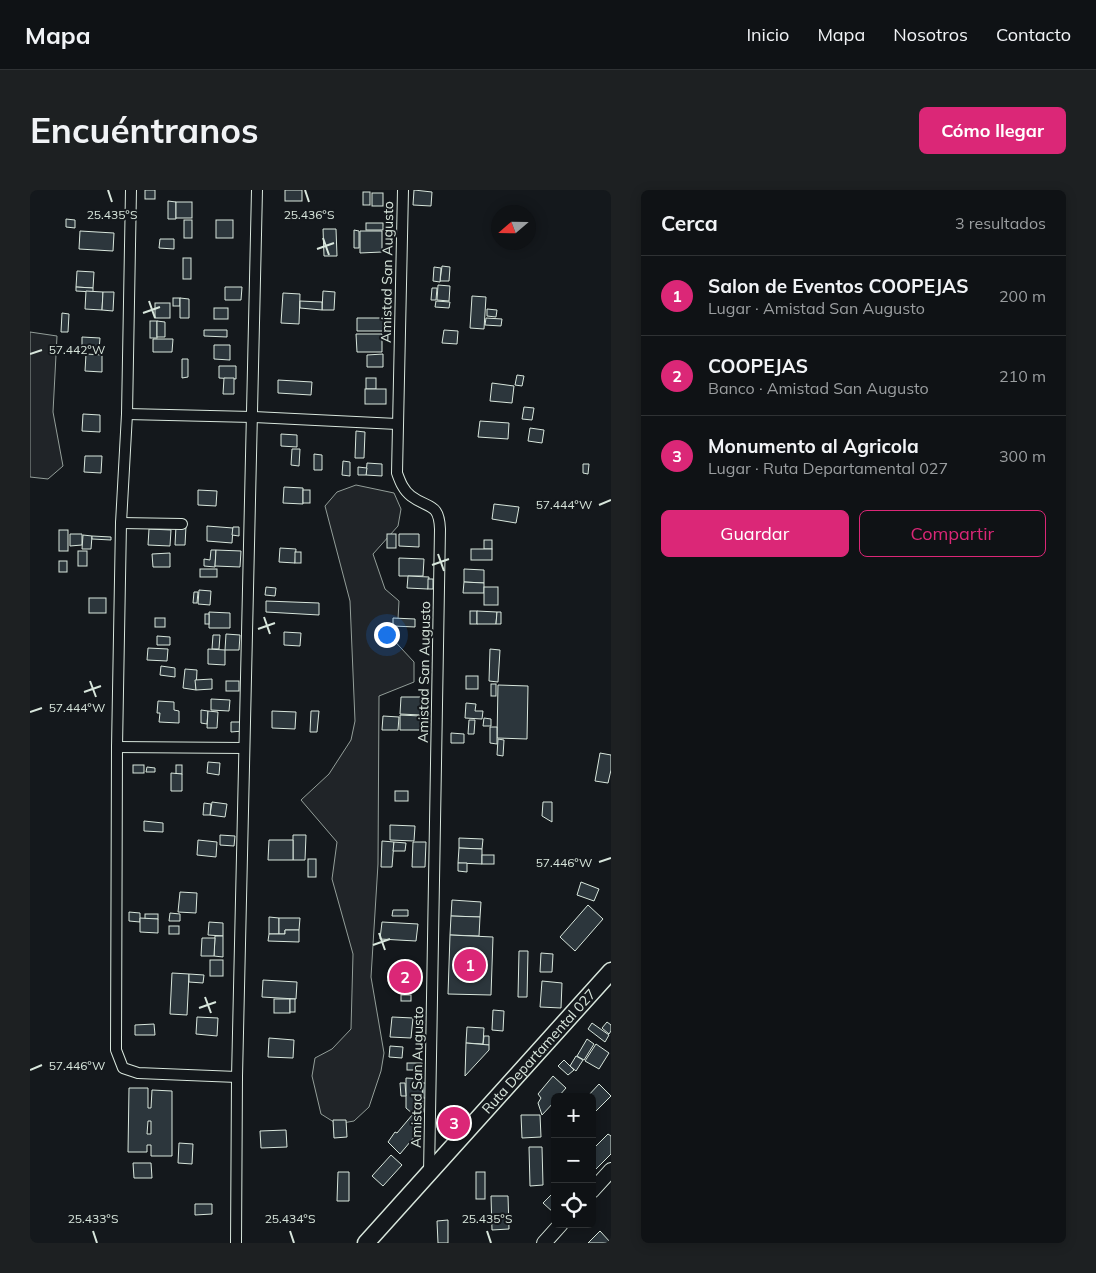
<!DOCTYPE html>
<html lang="es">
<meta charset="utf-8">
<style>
body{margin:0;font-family:Mulish,sans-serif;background:#1d2022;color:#f1f3f6}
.controls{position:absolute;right:15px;bottom:15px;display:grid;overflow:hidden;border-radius:8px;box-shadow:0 2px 12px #0003}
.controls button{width:45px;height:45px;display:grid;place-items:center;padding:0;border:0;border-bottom:1px solid #2f3234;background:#0f1215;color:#f1f3f6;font:25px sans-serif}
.compass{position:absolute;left:461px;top:15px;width:45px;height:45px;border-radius:50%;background:#0f1215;box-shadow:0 2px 12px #0003;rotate:250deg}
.you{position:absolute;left:356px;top:444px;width:18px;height:18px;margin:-12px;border:4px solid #fff;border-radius:50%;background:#1a73e8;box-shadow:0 0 0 8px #1a73e833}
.badge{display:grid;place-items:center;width:32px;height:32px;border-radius:50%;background:#db2777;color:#fff;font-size:16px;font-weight:700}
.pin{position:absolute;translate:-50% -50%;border:2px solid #fff;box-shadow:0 1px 5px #0006}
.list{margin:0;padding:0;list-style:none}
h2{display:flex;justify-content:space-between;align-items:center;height:65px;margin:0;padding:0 20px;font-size:21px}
h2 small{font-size:16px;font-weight:400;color:#9b9ea0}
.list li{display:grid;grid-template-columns:32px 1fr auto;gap:15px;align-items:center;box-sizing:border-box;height:80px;padding:0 20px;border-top:1px solid #2f3234}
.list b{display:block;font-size:19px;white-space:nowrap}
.list p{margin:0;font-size:16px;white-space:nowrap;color:#9b9ea0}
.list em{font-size:16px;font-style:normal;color:#9b9ea0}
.actions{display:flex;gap:10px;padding:15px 20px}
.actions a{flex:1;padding:11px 0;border:1px solid #db2777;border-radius:8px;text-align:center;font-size:18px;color:#db2777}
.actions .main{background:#db2777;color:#fff}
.icon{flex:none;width:28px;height:28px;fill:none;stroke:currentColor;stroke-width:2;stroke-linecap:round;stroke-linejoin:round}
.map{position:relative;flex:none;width:581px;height:1053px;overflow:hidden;border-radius:8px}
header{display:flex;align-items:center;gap:30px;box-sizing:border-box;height:70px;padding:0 25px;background:#0f1215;border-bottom:1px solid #2f3234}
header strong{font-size:24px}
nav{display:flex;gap:28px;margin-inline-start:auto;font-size:18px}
.intro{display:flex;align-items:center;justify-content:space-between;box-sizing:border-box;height:120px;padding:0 30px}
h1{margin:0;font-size:35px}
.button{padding:12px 22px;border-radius:8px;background:#db2777;color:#fff;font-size:18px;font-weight:700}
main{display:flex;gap:30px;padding:0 30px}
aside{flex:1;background:#0f1215;border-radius:8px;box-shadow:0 2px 12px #0003}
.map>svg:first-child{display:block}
.green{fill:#202428;stroke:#939e99}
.building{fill:#2c363c;stroke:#d8e6dc;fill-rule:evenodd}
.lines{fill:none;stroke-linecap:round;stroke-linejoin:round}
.street-casing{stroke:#d8e6dc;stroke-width:12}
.secondary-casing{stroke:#d8e6dc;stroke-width:16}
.primary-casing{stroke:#d8e6dc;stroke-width:19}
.street{stroke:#14181c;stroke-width:10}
.secondary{stroke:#14181c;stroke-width:14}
.primary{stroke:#14181c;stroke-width:16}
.ticks{fill:none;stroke:#d8e6dc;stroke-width:2}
.labels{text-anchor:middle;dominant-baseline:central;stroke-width:4;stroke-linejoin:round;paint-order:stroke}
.street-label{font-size:14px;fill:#d8e6dc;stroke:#14181c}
.ticks-label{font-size:12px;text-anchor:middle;fill:#d8e6dc;stroke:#14181c;stroke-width:4;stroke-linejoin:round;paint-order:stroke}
</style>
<header>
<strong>Mapa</strong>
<nav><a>Inicio</a><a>Mapa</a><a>Nosotros</a><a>Contacto</a></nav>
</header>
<div class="intro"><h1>Encuéntranos</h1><a class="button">Cómo llegar</a></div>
<main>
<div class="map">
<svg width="581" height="1053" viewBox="0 0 581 1053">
<rect width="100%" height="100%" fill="#14181c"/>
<g class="green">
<path d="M0,142L27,146L23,222L33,276L18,289L0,287Z"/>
<path d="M326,295L364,303L371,319L368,336L343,364L355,399L369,411L368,429L358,444L384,472V492L349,506L348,674L341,787L354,863L351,881L339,917L324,931L307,934L291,924L282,886L285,868L302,859L321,839L323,764L302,689L307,652L271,610L299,584L321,550L325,531L320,411L295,316L307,302Z"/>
</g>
<g class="building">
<rect x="115" y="0" width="10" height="9"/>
<rect x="255" y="0" width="17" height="11"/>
<path d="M384,0L402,2L401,16L383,15Z"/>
<rect x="333" y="2" width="7" height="13"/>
<rect x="342" y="3" width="11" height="13"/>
<path d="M138,11L146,12V29H138Z"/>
<rect x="146" y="12" width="16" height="16"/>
<path d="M36,29L45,30V38L36,37Z"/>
<rect x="154" y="30" width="8" height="18"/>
<rect x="186" y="30" width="17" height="18"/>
<rect x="336" y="33" width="17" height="7"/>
<path d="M293,39H306L307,66H294Z"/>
<path d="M324,40L329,41V58H324Z"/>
<path d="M50,41L84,43L83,61L49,59Z"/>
<path d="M330,41H352V62L330,63Z"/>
<path d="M130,49H144V59L129,58Z"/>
<rect x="153" y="68" width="8" height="21"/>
<path d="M412,76L420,77L419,91H410Z"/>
<path d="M404,77L411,78L410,92L403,91Z"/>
<path d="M47,81L64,82L63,98L46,97Z"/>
<path d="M408,95L420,96L419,111L407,110Z"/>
<path d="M46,97L63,98V102L46,101Z"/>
<path d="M195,97H212L211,110H195Z"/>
<path d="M402,98H407L406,110H401Z"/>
<path d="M56,101L73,102L72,120L55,119Z"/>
<path d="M293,101L305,102L304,120H292Z"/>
<path d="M73,102H84L83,121L72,120Z"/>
<path d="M253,103L270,104L269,134L251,133Z"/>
<path d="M442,106L456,107L454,139L440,138Z"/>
<rect x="143" y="108" width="7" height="8"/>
<path d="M150,108L159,109V128H150Z"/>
<path d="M270,111L292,112V120L270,118Z"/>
<path d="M406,111L420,112L419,118L405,117Z"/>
<rect x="125" y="113" width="15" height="15"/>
<rect x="184" y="118" width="14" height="11"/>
<path d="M457,119L467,120L466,127L457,126Z"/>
<path d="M32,123L39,124L38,142H31Z"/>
<path d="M327,128H357L358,141H327Z"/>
<path d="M456,128L472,129L471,136L455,135Z"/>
<rect x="120" y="131" width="7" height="17"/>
<path d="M127,131L135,132V147H127Z"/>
<path d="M174,140H197V147L174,146Z"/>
<path d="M414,140L428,141L427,154L412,153Z"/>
<path d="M326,144H352V162H327Z"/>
<path d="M52,147L70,148L69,160L52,159Z"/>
<path d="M123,149H143L142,162H123Z"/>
<path d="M184,155H200V170L184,169Z"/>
<path d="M56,164L72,165V182L55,181Z"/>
<path d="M353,164V177H337V165Z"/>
<path d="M152,169H158V187L152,188Z"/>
<path d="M189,176H206V189L189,188Z"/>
<path d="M487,185L494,186L492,196L485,195Z"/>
<path d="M194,188H204V204H193Z"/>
<rect x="336" y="188" width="10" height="11"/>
<path d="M248,190L282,192L281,205L248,203Z"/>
<path d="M462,193L484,196L482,213L460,211Z"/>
<rect x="335" y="199" width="21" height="15"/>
<path d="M494,217L504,218L502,230L492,229Z"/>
<path d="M53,224L70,225V242L52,241Z"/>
<path d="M450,231L479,233L478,249L448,247Z"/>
<path d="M500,238L514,240L512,253L498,251Z"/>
<path d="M326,241L335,242L334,268H325Z"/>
<path d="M251,244L267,245V257L251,256Z"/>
<path d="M262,259H270L269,276L261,275Z"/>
<path d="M284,264L292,265V280H284Z"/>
<path d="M55,266H72L71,283L54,282Z"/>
<path d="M313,271L320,272V286L312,285Z"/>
<path d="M337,273L352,274V286L336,285Z"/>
<path d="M553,274H559L558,284L553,283Z"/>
<path d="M328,277L337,278L336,285H328Z"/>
<path d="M254,297L273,298V314L253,313Z"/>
<path d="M168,300L187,301L186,316L168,315Z"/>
<rect x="273" y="300" width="7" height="13"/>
<path d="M464,314L489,317L486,333L462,329Z"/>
<path d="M146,336H156L155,355H145Z"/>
<path d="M177,336L203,338L202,353L177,351Z"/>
<path d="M203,337H209V346L202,345Z"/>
<path d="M119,339L141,340L140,356L118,355Z"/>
<rect x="29" y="340" width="9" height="21"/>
<path d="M40,344H52V355L40,356Z"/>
<rect x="357" y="344" width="9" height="14"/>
<path d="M369,344H389V357L369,356Z"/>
<path d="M53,345L62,346L61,359H52Z"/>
<path d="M62,346L81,347V350L62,349Z"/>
<rect x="454" y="350" width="8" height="9"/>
<path d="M250,358L266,359L265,373L249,372Z"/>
<rect x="441" y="359" width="21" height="11"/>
<path d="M181,360H186L185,377L174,376V369L180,370Z"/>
<path d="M186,360L211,361L210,377L185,376Z"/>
<rect x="48" y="361" width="9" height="15"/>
<rect x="265" y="362" width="6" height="11"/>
<path d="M140,363V377H123L122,364Z"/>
<path d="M369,368L394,369L393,386H369Z"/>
<rect x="29" y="371" width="8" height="11"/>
<rect x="170" y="379" width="17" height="8"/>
<path d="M434,379L454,380V393L434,392Z"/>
<path d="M378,386L399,387L398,399L377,398Z"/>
<rect x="398" y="389" width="5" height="10"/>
<path d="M434,392L454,393V403H433Z"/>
<path d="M236,397L246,398L245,406L235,405Z"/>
<rect x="454" y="397" width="14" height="18"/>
<path d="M169,400L181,401L180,415L168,414Z"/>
<path d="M164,402H168L167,413H163Z"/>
<rect x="59" y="408" width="17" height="15"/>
<path d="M236,411L289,413V425L236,422Z"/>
<rect x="440" y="421" width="7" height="13"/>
<path d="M447,421L467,422L466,434H447Z"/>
<path d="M179,422L200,423V438H179Z"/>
<path d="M467,422H471V434H466Z"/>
<rect x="175" y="424" width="4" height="10"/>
<rect x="125" y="428" width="10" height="9"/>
<path d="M363,428L385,429V437L363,436Z"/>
<path d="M254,442L271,443L270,456L254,455Z"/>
<path d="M196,444L210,445L209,460H195Z"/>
<path d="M183,445H190L189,459H182Z"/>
<path d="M127,446L140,447V455H127Z"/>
<path d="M118,458L138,459L137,471L117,470Z"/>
<path d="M178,459L195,460V475L178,474Z"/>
<path d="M460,459L470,460L468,492L459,491Z"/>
<path d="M131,476L145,478V487L130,485Z"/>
<path d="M155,479L167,480L166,500L153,498Z"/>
<rect x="436" y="486" width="12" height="13"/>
<path d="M182,489V499L166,500L165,490Z"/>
<rect x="196" y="491" width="13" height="10"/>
<rect x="461" y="494" width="5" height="12"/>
<path d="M468,495L498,496L497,549L467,548Z"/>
<path d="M371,507H392L391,525L370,524Z"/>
<path d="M181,509L200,510L199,521L181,520Z"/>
<path d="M128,511L144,512V520L149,521V533L129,532L130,523H127Z"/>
<path d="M436,513L446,514L445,521H453L452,529L435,528Z"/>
<path d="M171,520L178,521L177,534L171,533Z"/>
<path d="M178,521L188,522L187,538H177Z"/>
<path d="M242,521L266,522L265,539L242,538Z"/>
<path d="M281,521H289L287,542H280Z"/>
<path d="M370,525L391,526V540H370Z"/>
<path d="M353,526L369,527L368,540H352Z"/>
<path d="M454,528L461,529V536H453Z"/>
<path d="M439,530H445L444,544H438Z"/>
<path d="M201,532H212L213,541L201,542Z"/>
<path d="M460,537H467V554L460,553Z"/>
<path d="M421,543L434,544V553H421Z"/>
<path d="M468,549L474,550L473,566L467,565Z"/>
<path d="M570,563L581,565V580L578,593L565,591Z"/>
<path d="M178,572L190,573L189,585L177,583Z"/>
<rect x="103" y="575" width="11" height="8"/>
<rect x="146" y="575" width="6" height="9"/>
<path d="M117,577L125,578V582H116Z"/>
<path d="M141,583L152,584V601H141Z"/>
<rect x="365" y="601" width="13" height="10"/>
<path d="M182,612L197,614L195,627L180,625Z"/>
<path d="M513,612H522V632L512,626Z"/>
<path d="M174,613L181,614L180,625H173Z"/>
<path d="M114,631L133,633V642L114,641Z"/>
<path d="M360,635L385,636L384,651L360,650Z"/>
<path d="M190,645L205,646L204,656L190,655Z"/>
<path d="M263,645H276L275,670H263Z"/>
<path d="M429,648L453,649L452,659L429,658Z"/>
<path d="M168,650L187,652L186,667L167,665Z"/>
<path d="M239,650H263V670H238Z"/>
<path d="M352,651L364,652L362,677H351Z"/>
<path d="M364,652L376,653L375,661H363Z"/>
<path d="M383,652H396L395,677H382Z"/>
<path d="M429,658L452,659V674L428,673Z"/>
<rect x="452" y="665" width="12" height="9"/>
<rect x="278" y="669" width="8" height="18"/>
<path d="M428,673H437V682L428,681Z"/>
<path d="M551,692L569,699L564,711L547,705Z"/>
<path d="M150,702L167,703L166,723L148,722Z"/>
<path d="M422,710L451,712L450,727L421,726Z"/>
<path d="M558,715L573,729L545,761L530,747Z"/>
<path d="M363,720H378V726H362Z"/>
<path d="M99,722L110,723V732L99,731Z"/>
<path d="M140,723L150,724V731H139Z"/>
<rect x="115" y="724" width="13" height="5"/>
<path d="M421,726L450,727L449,746L420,745Z"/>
<path d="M239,727L249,728V744H239Z"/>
<path d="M110,728L128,729V743L110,742Z"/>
<path d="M249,728H270L269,740H255V744H249Z"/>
<path d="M179,732L193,733V746L178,745Z"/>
<path d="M352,732L388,734L386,751L350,749Z"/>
<rect x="139" y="736" width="10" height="8"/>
<path d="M255,740H269V752L238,751L239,744H255Z"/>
<path d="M420,745L463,747L461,805L418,804Z"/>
<path d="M185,746H193V767L184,766Z"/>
<path d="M172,748H185L184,766H171Z"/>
<path d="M489,761H498L497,807H488Z"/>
<path d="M511,763L523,764L522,782H510Z"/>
<rect x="180" y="770" width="13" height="16"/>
<path d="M386,774L387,799H364L363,775Z"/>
<path d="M142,783L159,784L157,825L140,824Z"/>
<path d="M159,784L174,785L173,793L159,792Z"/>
<path d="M233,790L267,792L266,809L232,807Z"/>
<path d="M512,791L532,793L531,818L510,817Z"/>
<rect x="371" y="805" width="10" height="6"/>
<rect x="244" y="809" width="16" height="14"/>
<rect x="260" y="809" width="5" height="13"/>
<path d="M463,820L474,821L473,841L462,840Z"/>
<path d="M167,827L188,828L187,846L166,844Z"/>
<path d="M362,827L383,828L381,848L360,847Z"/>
<path d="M577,832L581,835V841L579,844L572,838Z"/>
<path d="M562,833L579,845L575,852L558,839Z"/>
<path d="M124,834L125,845H105V835Z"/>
<path d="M437,837L454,838L453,854L436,853Z"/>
<path d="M454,846H459V855H453Z"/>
<path d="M239,848L264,850L263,868L238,867Z"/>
<path d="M557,849L564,854L554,870L547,866Z"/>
<path d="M436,853L459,855V860L435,886Z"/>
<path d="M566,854L579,863L569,879L555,871Z"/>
<path d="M360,856L373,857L372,868L359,867Z"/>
<path d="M546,866L553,870L546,881L540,876Z"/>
<path d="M534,870L544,880L538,885L528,876Z"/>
<rect x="377" y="873" width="15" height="7"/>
<path d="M523,886L536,898L528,907H525V911L512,925L508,913L511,908L508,904Z"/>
<path d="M376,888L392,889L393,922L388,929L391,932V939L370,964L358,952L365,942L367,943L383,924L376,918Z"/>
<path d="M370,893H375L376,906H371Z"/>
<rect x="393" y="893" width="3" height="15"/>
<path d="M569,894L581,906L562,925V907H557Z"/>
<path d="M99,898H118V918H121L122,900L142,901V966H121V955H117V962H98ZM118,931H121V944H117Z"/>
<path d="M491,925H510L511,947L492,948Z"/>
<path d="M303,930H316L317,947L304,948Z"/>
<path d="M256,940L257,957L231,958L230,941Z"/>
<path d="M578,944L581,946V964L562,983V960Z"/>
<path d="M149,953L163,954L162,974L148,973Z"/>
<path d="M499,957H512L513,995L500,996Z"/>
<path d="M361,965L372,975L353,996L342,986Z"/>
<path d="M103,973H121L122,988H104Z"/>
<path d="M308,982H319V1011H307Z"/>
<rect x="446" y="982" width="9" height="27"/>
<path d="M525,1001V1022L524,1023L513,1013Z"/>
<path d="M461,1006H478L479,1039L462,1040Z"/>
<path d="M165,1014H182V1024L165,1025Z"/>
<path d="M418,1030V1053H408L407,1031Z"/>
<path d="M570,1041L581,1053H558Z"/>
</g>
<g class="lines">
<defs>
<g id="street">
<path d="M101,0L97,224L91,333L87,557L86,860L93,878L108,883L207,887"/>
<path d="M373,0L367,283C370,291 373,300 381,306C398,319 409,312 410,339L399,984"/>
<path d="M97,224L222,227L367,234"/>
<path d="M91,333L152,334"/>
<path d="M87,557L214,558"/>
<path d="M206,1053L207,887L227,0"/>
</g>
<g id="secondary">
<path d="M562,1001L581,980"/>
<path d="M514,1053L531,1034"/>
</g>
<g id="primary">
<path id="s1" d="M336,1053L581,781"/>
</g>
</defs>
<use href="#street" class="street-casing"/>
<use href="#secondary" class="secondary-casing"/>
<use href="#primary" class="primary-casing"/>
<use href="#street" class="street"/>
<use href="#secondary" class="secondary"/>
<use href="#primary" class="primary"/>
</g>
<path class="ticks" d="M78,0L82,12M275,0L279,12M293,48L299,65M287,59L304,53M119,111L125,128M113,123L130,117M0,164L12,160M569,315L581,310M408,364L414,381M402,375L419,369M234,427L240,444M228,439L245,433M60,491L66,507M54,502L71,496M0,522L12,518M569,672L581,668M349,743L355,760M343,755L360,749M175,807L181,823M169,818L186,812M0,880L12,875M63,1041L67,1053M260,1041L264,1053M457,1041L461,1053"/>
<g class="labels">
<g class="street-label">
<text transform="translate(357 82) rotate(-89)">Amistad San Augusto</text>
<text transform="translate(394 482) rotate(-89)">Amistad San Augusto</text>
<text stroke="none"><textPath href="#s1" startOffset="258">Ruta Departamental 027</textPath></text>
<text transform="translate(387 887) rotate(-89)">Amistad San Augusto</text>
</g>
</g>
<g class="ticks-label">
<text x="82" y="29">25.435°S</text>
<text x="279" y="29">25.436°S</text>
<text x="47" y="164">57.442°W</text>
<text x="534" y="319">57.444°W</text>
<text x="47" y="522">57.444°W</text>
<text x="534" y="677">57.446°W</text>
<text x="47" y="880">57.446°W</text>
<text x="63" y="1033">25.433°S</text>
<text x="260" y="1033">25.434°S</text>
<text x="457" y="1033">25.435°S</text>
</g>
</svg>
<div class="controls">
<button>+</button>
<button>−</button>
<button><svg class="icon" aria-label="locate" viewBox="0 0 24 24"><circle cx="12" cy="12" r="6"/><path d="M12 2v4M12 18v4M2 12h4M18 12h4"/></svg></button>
</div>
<svg class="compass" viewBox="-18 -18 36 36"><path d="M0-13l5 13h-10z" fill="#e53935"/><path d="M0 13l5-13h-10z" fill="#9b9ea0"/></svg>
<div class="you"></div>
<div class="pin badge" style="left:440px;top:775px">1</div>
<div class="pin badge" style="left:375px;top:787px">2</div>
<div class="pin badge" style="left:424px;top:933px">3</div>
</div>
<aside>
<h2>Cerca<small>3 resultados</small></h2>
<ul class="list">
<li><span class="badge">1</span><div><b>Salon de Eventos COOPEJAS</b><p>Lugar · Amistad San Augusto</p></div><em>200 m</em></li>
<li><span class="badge">2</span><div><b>COOPEJAS</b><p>Banco · Amistad San Augusto</p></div><em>210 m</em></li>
<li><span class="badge">3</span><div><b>Monumento al Agricola</b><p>Lugar · Ruta Departamental 027</p></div><em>300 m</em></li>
</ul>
<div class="actions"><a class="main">Guardar</a><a>Compartir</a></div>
</aside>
</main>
